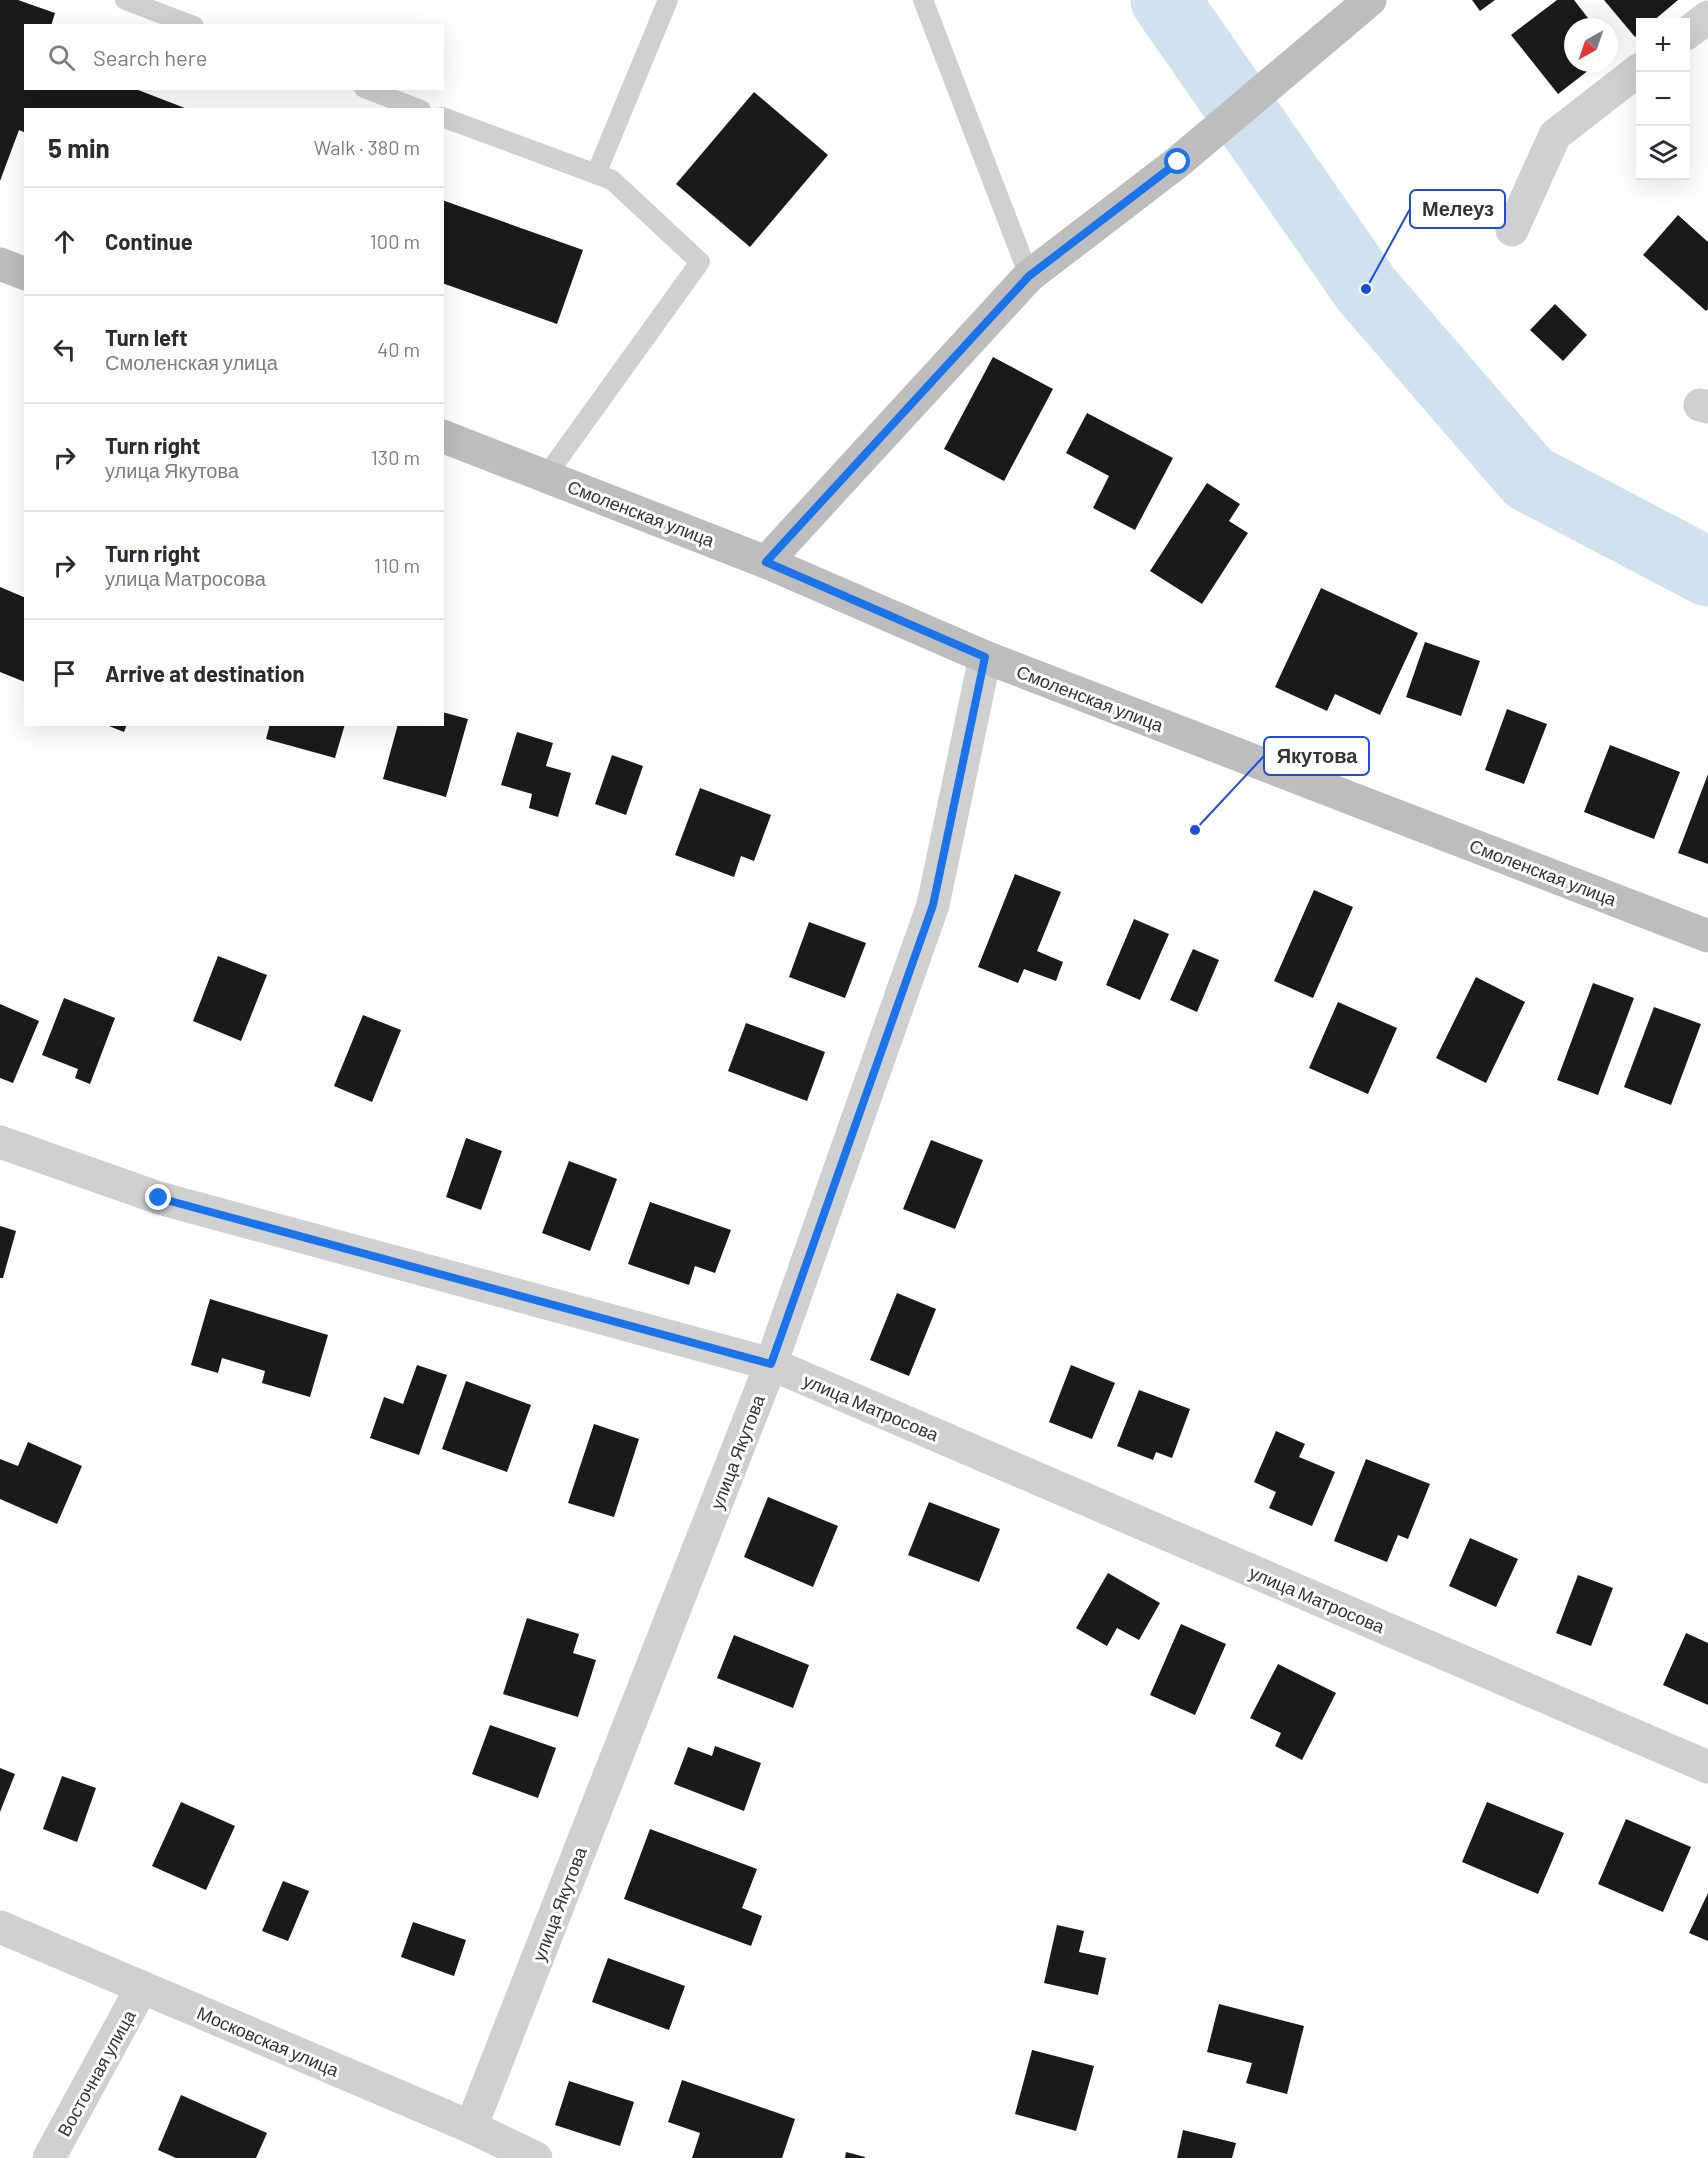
<!DOCTYPE html>
<meta charset="utf-8">
<style>
body{margin:0;font-family:Barlow,sans-serif;background:#f2f2f3;color:#2b2b33}
.controls{position:absolute;right:18px;top:18px;display:grid;overflow:hidden;border-radius:0px;box-shadow:0 6px 24px #0002}
.controls button{width:54px;height:54px;display:grid;place-items:center;padding:0;border:0;border-bottom:2px solid #e1e1e2;background:#fff;color:#2b2b33;font:30px sans-serif}
.compass{position:absolute;left:1564px;top:18px;width:54px;height:54px;border-radius:50%;background:#fff;box-shadow:0 6px 24px #0002;rotate:220deg}
.stop{position:absolute;width:18px;height:18px;margin:-14px;border:4px solid #1a73e8;border-radius:50%;background:#fff}
.stop.end{background:#1a73e8;border-color:#fff;box-shadow:0 2px 6px #0008}
.list{margin:0;padding:0;list-style:none}
h2{display:flex;justify-content:space-between;align-items:center;height:78px;margin:0;padding:0 24px;font-size:26px}
h2 small{font-size:20px;font-weight:400;color:#7c7c81}
.list li{display:grid;grid-template-columns:39px 1fr auto;gap:18px;align-items:center;box-sizing:border-box;height:108px;padding:0 24px;border-top:2px solid #e1e1e2}
.list b{display:block;font-size:22px;white-space:nowrap}
.list p{margin:0;font-size:20px;white-space:nowrap;color:#7c7c81}
.list em{font-size:20px;font-style:normal;color:#7c7c81}
.icon{flex:none;width:33px;height:33px;fill:none;stroke:currentColor;stroke-width:2;stroke-linecap:round;stroke-linejoin:round}
.map{position:relative;flex:none;width:1708px;height:2158px;overflow:hidden}
.search{position:absolute;background:#fff;box-shadow:0 6px 24px #0002;left:24px;top:24px;width:420px;height:66px;display:flex;align-items:center;gap:15px;box-sizing:border-box;padding:0 21px;border-radius:0px;color:#7c7c81;font-size:22px}
.panel{position:absolute;background:#fff;box-shadow:0 6px 24px #0002;left:24px;top:108px;width:420px;height:618px;border-radius:0px}
.map>svg:first-child{display:block}
.lines{fill:none;stroke-linecap:round;stroke-linejoin:round}
.river{stroke:#cfe2ee;stroke-width:69}
.building{fill:#1a1a1a}
.lane{stroke:#d0d0d0;stroke-width:20}
.street{stroke:#d0d0d0;stroke-width:33}
.secondary{stroke:#bdbdbd;stroke-width:33}
.route{stroke:#1a73e8;stroke-width:8}
.labels{text-anchor:middle;dominant-baseline:central;stroke-width:6;stroke-linejoin:round;paint-order:stroke}
.street-label{font-size:18px;fill:#333;stroke:#fff}
.leader{fill:none;stroke:#1d4ed8;stroke-width:2}
.callout-dot{fill:#1d4ed8;stroke:#fff;stroke-width:2}
.callout{fill:#fff;stroke:#1d4ed8;stroke-width:2}
.callout-label{font-size:20px;text-anchor:middle;font-weight:bold;fill:#333}
</style>
<div class="map">
<svg width="1708" height="2158" viewBox="0 0 1708 2158">
<rect width="100%" height="100%" fill="#fff"/>
<g class="lines">
<path class="river" d="M1165,0L1366,289L1529,478L1708,572"/>
</g>
<g class="building">
<path d="M0,0H18L55,13L51,26H26V88H133L190,110H26V133L19,130L0,181Z"/>
<path d="M1472,0H1495L1480,11Z"/>
<path d="M1557,0H1574L1595,27H1573V63H1598L1558,94L1511,35Z"/>
<path d="M1604,0H1678L1652,22H1640V32L1635,37Z"/>
<path d="M754,92L828,155L750,247L676,184Z"/>
<path d="M442,200L583,250L557,324L442,283Z"/>
<path d="M1678,215L1708,242V309L1706,311L1643,255Z"/>
<path d="M1555,304L1587,335L1563,361L1530,330Z"/>
<path d="M993,357L1053,389L1004,481L944,449Z"/>
<path d="M1087,413L1173,458L1135,530L1093,508L1109,476L1066,453Z"/>
<path d="M1207,483L1240,504L1229,521L1248,533L1202,604L1150,571Z"/>
<path d="M0,587L26,598L25,682L0,672Z"/>
<path d="M1321,588L1418,633L1380,715L1335,694L1327,711L1275,687Z"/>
<path d="M1425,642L1480,661L1461,716L1406,697Z"/>
<path d="M1507,709L1547,724L1524,784L1485,770Z"/>
<path d="M442,712L468,719L446,797L383,779L398,724H442Z"/>
<path d="M104,724H127L124,732Z"/>
<path d="M270,724H345L335,758L266,739Z"/>
<path d="M517,732L553,743L546,766L571,773L558,817L529,808L532,794L501,785Z"/>
<path d="M1610,745L1680,772L1654,839L1584,812Z"/>
<path d="M612,755L643,766L626,815L595,804Z"/>
<path d="M1708,774V864L1678,853Z"/>
<path d="M700,788L771,815L754,861L741,856L734,877L675,855Z"/>
<path d="M1015,874L1061,892L1037,951L1063,962L1056,981L1024,969L1018,983L978,967Z"/>
<path d="M1314,890L1353,907L1313,998L1274,981Z"/>
<path d="M1134,919L1169,934L1140,1000L1106,985Z"/>
<path d="M809,922L866,943L845,998L789,977Z"/>
<path d="M1193,949L1219,960L1197,1012L1170,1000Z"/>
<path d="M218,956L267,975L241,1041L193,1021Z"/>
<path d="M1476,977L1525,1002L1486,1083L1436,1058Z"/>
<path d="M1593,983L1634,998L1598,1095L1557,1080Z"/>
<path d="M64,998L115,1018L90,1084L75,1078L78,1069L42,1055Z"/>
<path d="M1338,1002L1397,1028L1368,1094L1309,1068Z"/>
<path d="M0,1004L39,1021L13,1083L0,1078Z"/>
<path d="M1654,1007L1701,1024L1671,1105L1624,1087Z"/>
<path d="M363,1015L401,1030L372,1102L334,1086Z"/>
<path d="M746,1023L825,1052L807,1101L728,1071Z"/>
<path d="M466,1138L502,1151L481,1210L446,1197Z"/>
<path d="M931,1140L983,1160L955,1229L903,1209Z"/>
<path d="M569,1161L617,1179L590,1251L542,1233Z"/>
<path d="M650,1202L731,1230L715,1273L695,1266L689,1285L628,1264Z"/>
<path d="M0,1226L16,1231L3,1278H0Z"/>
<path d="M897,1293L936,1309L909,1376L870,1360Z"/>
<path d="M210,1299L328,1335L310,1397L262,1383L265,1371L222,1358L218,1373L191,1365Z"/>
<path d="M417,1365L447,1375L419,1455L370,1438L384,1397L403,1404Z"/>
<path d="M1071,1365L1115,1383L1092,1439L1049,1422Z"/>
<path d="M466,1381L531,1405L507,1472L442,1449Z"/>
<path d="M1139,1390L1190,1409L1172,1458L1156,1452L1153,1460L1117,1446Z"/>
<path d="M594,1424L639,1439L614,1517L568,1503Z"/>
<path d="M1276,1431L1305,1444L1299,1457L1335,1472L1312,1526L1269,1508L1276,1492L1254,1482Z"/>
<path d="M28,1442L82,1466L57,1524L0,1499V1459L18,1466Z"/>
<path d="M1366,1459L1430,1484L1408,1539L1398,1535L1387,1562L1334,1541Z"/>
<path d="M768,1497L838,1526L813,1587L744,1557Z"/>
<path d="M929,1502L1000,1529L979,1582L908,1555Z"/>
<path d="M1470,1538L1518,1559L1496,1607L1449,1586Z"/>
<path d="M1108,1573L1160,1603L1139,1640L1117,1628L1107,1646L1076,1628Z"/>
<path d="M1578,1575L1613,1588L1591,1646L1556,1633Z"/>
<path d="M527,1618L579,1634L573,1653L596,1660L578,1717L503,1694Z"/>
<path d="M1181,1624L1226,1644L1195,1715L1150,1695Z"/>
<path d="M1686,1633L1708,1643V1705L1663,1685Z"/>
<path d="M734,1635L809,1665L793,1708L717,1678Z"/>
<path d="M1278,1664L1336,1693L1302,1760L1275,1746L1281,1733L1250,1718Z"/>
<path d="M490,1725L556,1748L538,1798L472,1774Z"/>
<path d="M715,1746L761,1763L744,1811L674,1784L688,1747L712,1756Z"/>
<path d="M0,1768L15,1774L0,1812Z"/>
<path d="M62,1776L96,1788L77,1842L43,1829Z"/>
<path d="M181,1802L235,1826L206,1890L152,1866Z"/>
<path d="M1487,1802L1564,1833L1538,1894L1462,1862Z"/>
<path d="M1626,1819L1691,1847L1663,1912L1598,1884Z"/>
<path d="M650,1829L757,1869L742,1908L762,1916L751,1946L624,1899Z"/>
<path d="M283,1881L309,1891L288,1941L262,1931Z"/>
<path d="M1708,1893V1941L1689,1933Z"/>
<path d="M413,1922L466,1940L454,1976L401,1957Z"/>
<path d="M1057,1925L1084,1931L1079,1952L1106,1958L1098,1995L1044,1983Z"/>
<path d="M608,1958L685,1986L669,2030L592,2002Z"/>
<path d="M1219,2004L1304,2026L1287,2094L1246,2083L1252,2063L1207,2052Z"/>
<path d="M1032,2050L1094,2066L1076,2131L1015,2114Z"/>
<path d="M682,2080L795,2119L782,2158H692L700,2133L668,2122Z"/>
<path d="M569,2081L634,2102L620,2146L555,2125Z"/>
<path d="M181,2095L267,2133L256,2158H176L158,2150Z"/>
<path d="M1183,2130L1236,2143L1232,2158H1177Z"/>
<path d="M846,2152L865,2157V2158H845Z"/>
</g>
<g class="lines">
<g class="lane">
<path d="M125,0L194,26"/>
<path d="M923,0L1029,276"/>
<path d="M364,88L421,110"/>
<path d="M442,117L612,180L700,262L546,476"/>
<path d="M596,174L668,0"/>
</g>
<g class="street">
<path d="M1686,34L1708,17"/>
<path d="M1512,230L1555,135L1640,69"/>
<path d="M1700,405L1708,407"/>
<path d="M0,1142L159,1198L771,1364L1708,1767"/>
<path d="M0,1927L471,2127L536,2158"/>
<path d="M471,2127L771,1364L933,905L985,657"/>
<path d="M49,2158L142,1987"/>
</g>
<g class="secondary">
<path d="M0,264L26,274"/>
<path d="M442,436L766,562L985,657L1708,936"/>
<path d="M766,562L1029,276L1178,162L1370,0"/>
</g>
</g>
<g class="lines">
<path class="route" d="M159,1198L771,1364L933,905L985,657L766,562L1029,276L1178,162"/>
</g>
<g class="labels">
<g class="street-label">
<text transform="translate(641 513) rotate(21)">Смоленская улица</text>
<text transform="translate(1090 698) rotate(21)">Смоленская улица</text>
<text transform="translate(1543 872) rotate(21)">Смоленская улица</text>
<text transform="translate(871 1407) rotate(23)">улица Матросова</text>
<text transform="translate(737 1452) rotate(-69)">улица Якутова</text>
<text transform="translate(1317 1599) rotate(23)">улица Матросова</text>
<text transform="translate(559 1904) rotate(-69)">улица Якутова</text>
<text transform="translate(268 2041) rotate(23)">Московская улица</text>
<text transform="translate(96 2073) rotate(-61)">Восточная улица</text>
</g>
</g>
<path class="leader" d="M1366 289L1410 209M1195 830L1264 756"/>
<g class="callout-dot">
<circle cx="1366" cy="289" r="6"/>
<circle cx="1195" cy="830" r="6"/>
</g>
<g class="callout">
<rect x="1410" y="190" width="95" height="38" rx="6"/>
<rect x="1264" y="737" width="105" height="38" rx="6"/>
</g>
<g class="callout-label">
<text x="1458" y="216">Мелеуз</text>
<text x="1317" y="763">Якутова</text>
</g>
</svg>
<div class="controls">
<button>+</button>
<button>−</button>
<button><svg class="icon" aria-label="layers" viewBox="0 0 24 24"><path d="M12 4l9 5-9 5-9-5zM3 14l9 5 9-5"/></svg></button>
</div>
<svg class="compass" viewBox="-18 -18 36 36"><path d="M0-13l5 13h-10z" fill="#e53935"/><path d="M0 13l5-13h-10z" fill="#7c7c81"/></svg>
<div class="stop" style="left:1178px;top:162px"></div>
<div class="stop end" style="left:159px;top:1198px"></div>
<div class="search"><svg class="icon" aria-label="search" viewBox="0 0 24 24"><circle cx="10" cy="10" r="6"/><path d="M15 15l6 6"/></svg>Search here</div>
<section class="panel">
<h2>5 min<small>Walk · 380 m</small></h2>
<ul class="list">
<li><svg class="icon" aria-label="ahead" viewBox="0 0 24 24"><path d="M12 20V5M6 11l6-6 6 6"/></svg><div><b>Continue</b></div><em>100 m</em></li>
<li><svg class="icon" aria-label="left" viewBox="0 0 24 24"><path d="M17 20v-9H6M10 6l-5 5 5 5"/></svg><div><b>Turn left</b><p>Смоленская улица</p></div><em>40 m</em></li>
<li><svg class="icon" aria-label="right" viewBox="0 0 24 24"><path d="M7 20v-9h11M14 6l5 5-5 5"/></svg><div><b>Turn right</b><p>улица Якутова</p></div><em>130 m</em></li>
<li><svg class="icon" aria-label="right" viewBox="0 0 24 24"><path d="M7 20v-9h11M14 6l5 5-5 5"/></svg><div><b>Turn right</b><p>улица Матросова</p></div><em>110 m</em></li>
<li><svg class="icon" aria-label="arrive" viewBox="0 0 24 24"><path d="M6 21V4h12l-3 4 3 4H6"/></svg><div><b>Arrive at destination</b></div></li>
</ul>
</section>
</div>
